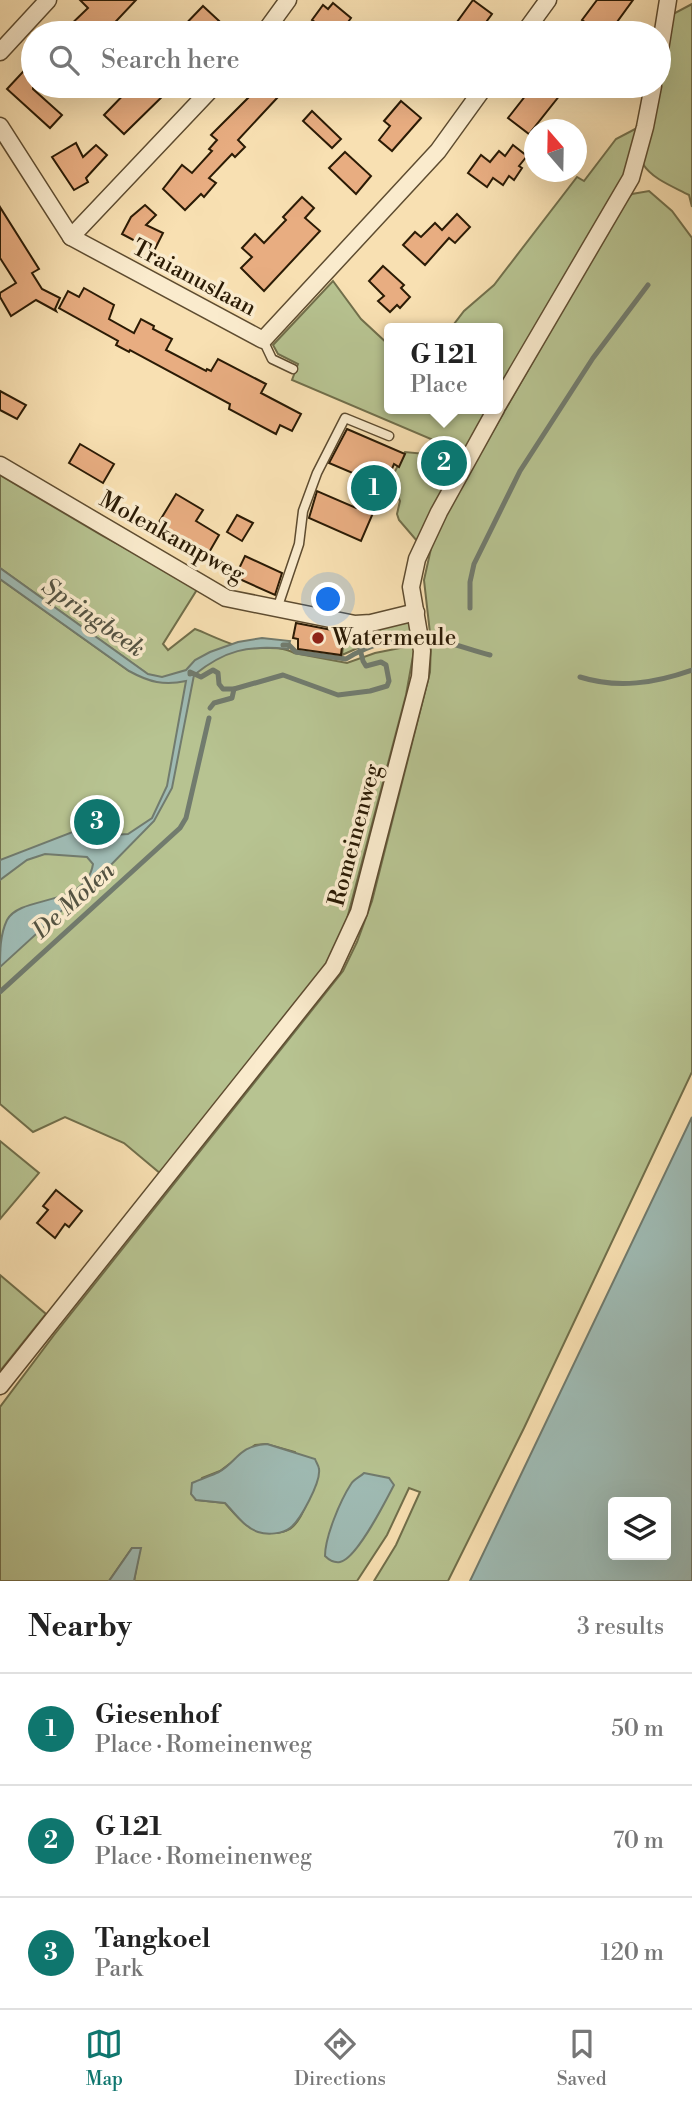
<!DOCTYPE html>
<meta charset="utf-8">
<style>
body{margin:0;font-family:"Libre Bodoni",serif;background:#f2f2f2;color:#222}
.controls{position:absolute;right:21px;bottom:21px;display:grid;overflow:hidden;border-radius:7px;box-shadow:0 7px 28px #0002}
.controls button{width:63px;height:63px;display:grid;place-items:center;padding:0;border:0;border-bottom:2px solid #e0e0e0;background:#fff;color:#222;font:35px sans-serif}
.compass{position:absolute;left:524px;top:119px;width:63px;height:63px;border-radius:50%;background:#fff;box-shadow:0 7px 28px #0002;rotate:340deg}
.you{position:absolute;left:329px;top:600px;width:24px;height:24px;margin:-18px;border:5px solid #fff;border-radius:50%;background:#1a73e8;box-shadow:0 0 0 10px #1a73e833}
.badge{display:grid;place-items:center;width:46px;height:46px;border-radius:50%;background:#0f766e;color:#fff;font-size:23px;font-weight:700}
.pin{position:absolute;translate:-50% -50%;border:4px solid #fff;box-shadow:0 2px 7px #0006}
.popup{position:absolute;left:384px;top:323px;width:119px;height:91px;box-sizing:border-box;display:grid;place-content:center;border-radius:7px;background:#fff;filter:drop-shadow(0 2px 5px #0005);font-size:23px;white-space:nowrap;color:#767676}
.popup b{font-size:26px;color:#222}
.popup::after{content:'';position:absolute;left:50%;top:100%;margin-left:-14px;border:14px solid transparent;border-top-color:#fff}
.list{margin:0;padding:0;list-style:none}
h2{display:flex;justify-content:space-between;align-items:center;height:91px;margin:0;padding:0 28px;font-size:30px}
h2 small{font-size:23px;font-weight:400;color:#767676}
.list li{display:grid;grid-template-columns:46px 1fr auto;gap:21px;align-items:center;box-sizing:border-box;height:112px;padding:0 28px;border-top:2px solid #e0e0e0}
.list b{display:block;font-size:26px;white-space:nowrap}
.list p{margin:0;font-size:23px;white-space:nowrap;color:#767676}
.list em{font-size:23px;font-style:normal;color:#767676}
.icon{flex:none;width:38px;height:38px;fill:none;stroke:currentColor;stroke-width:2;stroke-linecap:round;stroke-linejoin:round}
.map{position:relative;flex:none;width:692px;height:1581px;overflow:hidden}
.search{position:absolute;background:#fff;box-shadow:0 7px 28px #0002;left:21px;right:21px;top:21px;height:77px;display:flex;align-items:center;gap:18px;box-sizing:border-box;padding:0 24px;border-radius:38px;color:#767676;font-size:26px}
.sheet{height:427px;background:#fff}
nav{display:flex;justify-content:space-around;align-items:center;box-sizing:border-box;height:98px;border-top:2px solid #e0e0e0;background:#fff;font-size:19px;color:#767676}
nav a{display:grid;justify-items:center;gap:4px}
nav .on{color:#0f766e}
.map>svg:first-child{display:block}
.green{fill:#b7c391;stroke:#716f4b;stroke-width:2;fill-rule:evenodd}
.water{fill:#9fbbb4;stroke:#717b6e;stroke-width:2;fill-rule:evenodd}
.lines{fill:none;stroke-linecap:round;stroke-linejoin:round}
.stream{stroke:#717b6e;stroke-width:5}
.building{fill:#e8ad81;stroke:#2b1b05;stroke-width:2}
.service-casing{stroke:#5e4c30;stroke-width:11}
.minor-casing{stroke:#5e4c30;stroke-width:19}
.service{stroke:#faebcd;stroke-width:8}
.minor{stroke:#faebcd;stroke-width:16}
.poi-dot{fill:#8f2418;stroke:#faebcd;stroke-width:2.5}
.labels{text-anchor:middle;dominant-baseline:central;stroke-width:7;stroke-linejoin:round;paint-order:stroke}
.street-label{font-size:23px;fill:#2b1b05;stroke:#faebcd}
.poi-label{font-size:23px;fill:#2b1b05;stroke:#faebcd;text-anchor:start}
.water-label{font-size:24px;font-style:italic;fill:#545342;stroke:#faebcd}
</style>
<div class="map">
<svg width="692" height="1581" viewBox="0 0 692 1581">
<rect width="100%" height="100%" fill="#f8e0b2"/>
<filter id="stains"><feTurbulence type="fractalNoise" baseFrequency=".00286" numOctaves="4"/><feColorMatrix values="0 0 0 0 .2 0 0 0 0 .09 0 0 0 0 .02 0 0 0 .5 -.17"/></filter>
<radialGradient id="worn" r=".72"><stop offset=".6" stop-color="#630" stop-opacity="0"/><stop offset="1" stop-color="#630" stop-opacity=".3"/></radialGradient>
<g class="green">
<path d="M692,4V207L689,195C674,187 652,179 643,164L659,86L667,22L673,14Z"/>
<path d="M637,128L624,179L498,395V328H451L464,311L494,285L577,177L584,181L616,139Z"/>
<path d="M649,191L672,211L692,238V1072L524,1428L448,1581H374L396,1545L420,1492L409,1488L387,1535L357,1581H134L140,1548H132L109,1581H0V1407L54,1335L343,971L357,942L372,901L430,672L431,642L424,580L432,544L446,513L625,201L632,194ZM266,1444L295,1452L310,1496C305,1507 300,1522 290,1529C285,1532 280,1533 274,1533C249,1533 241,1521 225,1503L196,1500L202,1478L220,1471L255,1445Z"/>
<path d="M333,281L361,319L390,346V409H490L417,541L399,520L397,514L400,501L392,482L393,475L405,452L425,454L431,439L292,380L298,364L278,354L273,345Z"/>
<path d="M0,475L101,535L198,588L163,644L168,650L195,629C209,634 235,648 249,648C264,649 280,645 294,653L347,663L375,653L415,645L406,695L347,919L333,953L320,975L161,1174L124,1143L65,1117L33,1132L0,1104V579L129,671H143L0,568Z"/>
<path d="M403,621L414,624L409,635L360,647L342,655L345,631L372,630Z"/>
<path d="M0,1141L39,1173L0,1219Z"/>
<path d="M0,1275L46,1314L0,1371Z"/>
</g>
<g class="water">
<path d="M0,568L148,674L162,677L186,670L195,660L210,652L238,642L262,638L290,641L288,649C248,645 225,650 194,675L172,788L154,821L103,873L0,967C0,951 0,935 7,920C21,894 86,908 93,864L87,857L45,854L27,860L0,880V860L88,826L113,835L128,834L152,818L167,786L186,681C164,686 149,682 129,671L0,579Z"/>
<path d="M692,1117V1581H470ZM613,1502H666V1555H613Z"/>
<path d="M267,1444L315,1459C316,1462 319,1466 319,1469C321,1482 300,1521 290,1528C283,1534 267,1535 258,1532C244,1527 235,1513 225,1503L196,1500L191,1494L192,1483C201,1479 210,1476 219,1472C238,1461 238,1446 267,1444Z"/>
<path d="M364,1473L389,1478L394,1485C386,1500 357,1559 340,1562C334,1563 329,1560 325,1556C325,1537 340,1501 351,1484C354,1479 360,1477 364,1473Z"/>
<path d="M132,1548H141L134,1581H109Z"/>
</g>
<g class="lines">
<g class="stream">
<path d="M470,608V582L474,564L520,471L593,358L648,285"/>
<path d="M283,645H289L296,652L346,659C367,645 406,634 431,639C451,642 470,650 490,655"/>
<path d="M190,674V672L201,677L213,670L218,673L219,684L223,689H234L283,675L338,695L370,691L387,686L389,681L386,665L381,662L366,666L363,661L360,649"/>
<path d="M580,677C618,689 655,683 692,670"/>
<path d="M210,708L214,703L232,698L234,689"/>
<path d="M0,992L180,828L186,818L209,718"/>
</g>
</g>
<g class="building">
<path d="M80,0H136L105,33H62L88,8Z"/>
<path d="M473,0L492,14L478,33H449Z"/>
<path d="M597,0H633L609,33H600L582,20Z"/>
<path d="M333,3L351,18L340,33H336L327,27L325,29L312,20L323,5L328,9Z"/>
<path d="M203,6L232,33H177Z"/>
<path d="M33,61V89L62,115L50,128L7,89Z"/>
<path d="M132,86H173L124,134L104,115Z"/>
<path d="M260,86H266L278,97L238,140L245,147L235,157L232,154L209,178L216,183L204,197L201,194L185,210L163,189L182,165L192,173L212,151L209,149L217,140L211,135Z"/>
<path d="M538,86H548L560,95L529,134L508,118L530,90L533,93Z"/>
<path d="M401,101L421,118L392,151L379,140L390,126L384,121Z"/>
<path d="M312,111L341,139L332,148L303,121Z"/>
<path d="M76,143L83,157L96,145L107,155L86,178L88,182L74,190L52,157Z"/>
<path d="M513,145L527,156L519,166L522,168L514,180L509,176L503,185L493,178L487,187L468,173L481,155L490,162L499,151L505,156Z"/>
<path d="M345,152L371,176L356,194L329,168Z"/>
<path d="M302,197L314,208L305,218L320,231L264,291L241,268L252,257L242,248L255,234L264,243L286,220L283,217Z"/>
<path d="M145,205L156,215L146,225L163,233L154,251L122,234L131,217Z"/>
<path d="M0,207L39,269L32,273L42,289L60,298L55,309L56,311L36,300L11,316L0,297V293L16,283L0,258Z"/>
<path d="M457,214L470,227L455,243L449,238L425,265L403,245L415,232L421,237L435,223L442,230Z"/>
<path d="M383,266L404,285L401,288L410,297L400,308L397,305L390,312L378,301L384,296L369,281Z"/>
<path d="M84,288L114,305L109,319L134,333L141,319L154,326L153,329L172,339L166,350L206,371L207,369L211,371L218,359L266,384L261,393L301,414L292,431L280,425L276,434L229,409L230,404L130,350L129,352L116,345L118,341L59,308L68,291L79,297Z"/>
<path d="M0,391L26,405L17,419L0,410Z"/>
<path d="M347,429L405,454L399,467L394,464L361,541L309,518L317,491L356,508L367,479L329,463Z"/>
<path d="M80,444L114,464L103,483L69,463Z"/>
<path d="M176,494L203,510L196,521L219,535L207,556L156,527Z"/>
<path d="M237,515L253,523L242,541L227,532Z"/>
<path d="M245,556L282,573L275,595L235,577Z"/>
<path d="M296,623L337,631V637H343L341,655L298,649V639L293,638Z"/>
<path d="M56,1190L82,1211L69,1227L65,1224L55,1238L37,1223L48,1210L43,1206Z"/>
</g>
<g class="lines">
<defs>
<g id="service">
<path d="M263,340L272,359L293,369"/>
<path d="M277,609L299,544L303,511L317,473L345,418L389,436"/>
</g>
<g id="minor">
<path d="M264,33L288,0"/>
<path d="M524,33L548,0"/>
<path d="M0,52L48,0"/>
<path d="M659,56L668,0"/>
<path d="M0,126L71,237L263,340L438,151L485,86"/>
<path d="M71,237L214,86"/>
<path d="M498,405L631,178L645,127L653,86"/>
<path d="M0,465L226,598L355,624L371,623L416,612"/>
<path d="M0,1386L333,968L359,912L420,677L422,651L411,587L417,559L439,512L496,409"/>
</g>
</defs>
<use href="#service" class="service-casing"/>
<use href="#minor" class="minor-casing"/>
<use href="#service" class="service"/>
<use href="#minor" class="minor"/>
</g>
<circle class="poi-dot" cx="318" cy="638" r="7"/>
<g class="labels">
<g class="street-label">
<text transform="translate(194 278) rotate(28)">Traianuslaan</text>
<text transform="translate(172 537) rotate(29)">Molenkampweg</text>
<text transform="translate(355 835) rotate(-75)">Romeinenweg</text>
</g>
<g class="poi-label">
<text x="332" y="638">Watermeule</text>
</g>
<g class="water-label">
<text transform="translate(93 618) rotate(35)">Springbeek</text>
<text transform="translate(74 901) rotate(-42)">De Molen</text>
</g>
</g>
<rect width="100%" height="100%" filter="url(#stains)"/>
<rect width="100%" height="100%" fill="url(#worn)"/>
</svg>
<div class="controls">
<button><svg class="icon" aria-label="layers" viewBox="0 0 24 24"><path d="M12 4l9 5-9 5-9-5zM3 14l9 5 9-5"/></svg></button>
</div>
<svg class="compass" viewBox="-18 -18 36 36"><path d="M0-13l5 13h-10z" fill="#e53935"/><path d="M0 13l5-13h-10z" fill="#767676"/></svg>
<div class="you"></div>
<div class="pin badge" style="left:374px;top:488px">1</div>
<div class="pin badge" style="left:444px;top:463px">2</div>
<div class="popup"><b>G 121</b>Place</div>
<div class="pin badge" style="left:97px;top:822px">3</div>
<div class="search"><svg class="icon" aria-label="search" viewBox="0 0 24 24"><circle cx="10" cy="10" r="6"/><path d="M15 15l6 6"/></svg>Search here</div>
</div>
<section class="sheet">
<h2>Nearby<small>3 results</small></h2>
<ul class="list">
<li><span class="badge">1</span><div><b>Giesenhof</b><p>Place · Romeinenweg</p></div><em>50 m</em></li>
<li><span class="badge">2</span><div><b>G 121</b><p>Place · Romeinenweg</p></div><em>70 m</em></li>
<li><span class="badge">3</span><div><b>Tangkoel</b><p>Park</p></div><em>120 m</em></li>
</ul>
</section>
<nav>
<a class="on"><svg class="icon" aria-label="map" viewBox="0 0 24 24"><path d="M3 6l6-2 6 2 6-2v14l-6 2-6-2-6 2zM9 4v14M15 6v14"/></svg>Map</a>
<a><svg class="icon" aria-label="directions" viewBox="0 0 24 24"><path d="M12 3l9 9-9 9-9-9zM9 14v-3h6M13 9l2 2-2 2"/></svg>Directions</a>
<a><svg class="icon" aria-label="saved" viewBox="0 0 24 24"><path d="M7 4h10v16l-5-4-5 4z"/></svg>Saved</a>
</nav>
